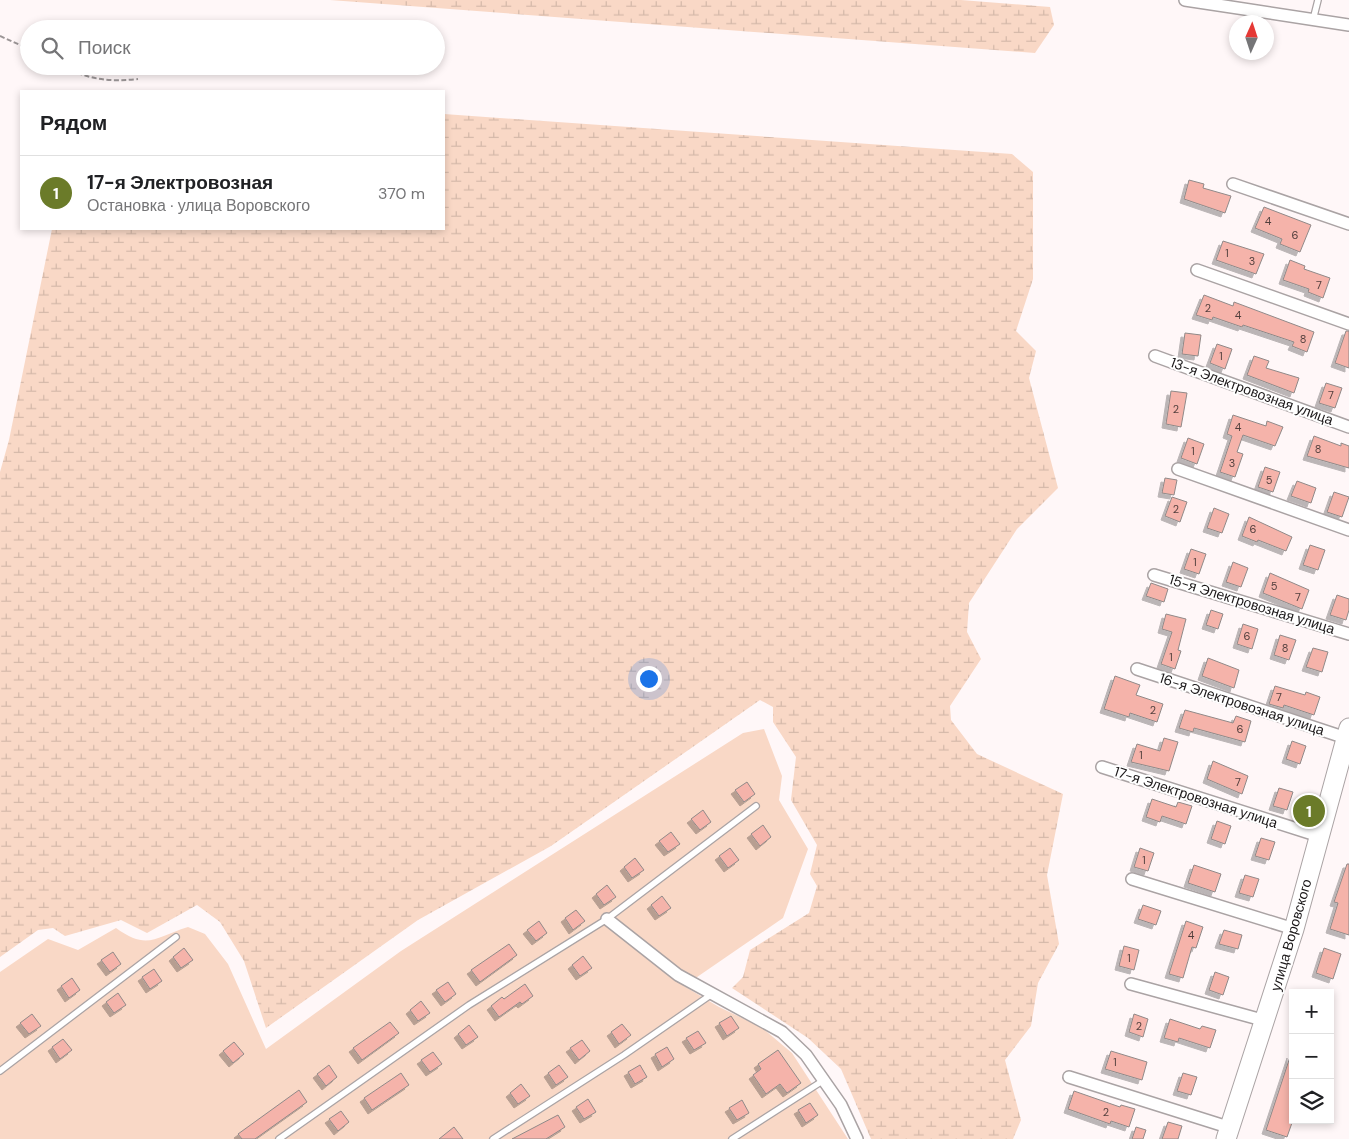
<!DOCTYPE html>
<html lang="ru">
<meta charset="utf-8">
<style>
body{margin:0;font-family:"DM Sans",sans-serif;background:#f2f2f2;color:#202124}
.controls{position:absolute;right:15px;bottom:15px;display:grid;overflow:hidden;border-radius:0px;box-shadow:0 2px 8px #0003}
.controls button{width:45px;height:45px;display:grid;place-items:center;padding:0;border:0;border-bottom:1px solid #e0e0e0;background:#fff;color:#202124;font:25px sans-serif}
.compass{position:absolute;left:1229px;top:15px;width:45px;height:45px;border-radius:50%;background:#fff;box-shadow:0 2px 8px #0003;rotate:3deg}
.you{position:absolute;left:648px;top:678px;width:18px;height:18px;margin:-12px;border:4px solid #fff;border-radius:50%;background:#1a73e8;box-shadow:0 0 0 8px #1a73e833}
.badge{display:grid;place-items:center;width:32px;height:32px;border-radius:50%;background:#6b7b29;color:#fff;font-size:16px;font-weight:700}
.pin{position:absolute;translate:-50% -50%;border:2px solid #fff;box-shadow:0 1px 5px #0006}
.list{margin:0;padding:0;list-style:none}
h2{display:flex;justify-content:space-between;align-items:center;height:65px;margin:0;padding:0 20px;font-size:21px}
h2 small{font-size:16px;font-weight:400;color:#757577}
.list li{display:grid;grid-template-columns:32px 1fr auto;gap:15px;align-items:center;box-sizing:border-box;height:75px;padding:0 20px;border-top:1px solid #e0e0e0}
.list b{display:block;font-size:19px;white-space:nowrap}
.list p{margin:0;font-size:16px;white-space:nowrap;color:#757577}
.list em{font-size:16px;font-style:normal;color:#757577}
.icon{flex:none;width:28px;height:28px;fill:none;stroke:currentColor;stroke-width:2;stroke-linecap:round;stroke-linejoin:round}
.map{position:relative;flex:none;width:1349px;height:1139px;overflow:hidden}
.search{position:absolute;background:#fff;box-shadow:0 2px 8px #0003;left:20px;top:20px;width:425px;height:55px;display:flex;align-items:center;gap:12px;box-sizing:border-box;padding:0 18px;border-radius:28px;color:#757577;font-size:19px}
.panel{position:absolute;background:#fff;box-shadow:0 2px 8px #0003;left:20px;top:90px;width:425px;height:140px;border-radius:0px}
.map>svg:first-child{display:block}
.wetland{fill:url(#wetland-marsh)}
.garden{fill:#f9d8c6}
.building{fill:#f5b3aa;stroke:#908988;filter:url(#shadow)}
.lines{fill:none;stroke-linecap:round;stroke-linejoin:round}
.lane-casing{stroke:#aaa3a4;stroke-width:8}
.street-casing{stroke:#aaa3a4;stroke-width:14}
.primary-casing{stroke:#aaa3a4;stroke-width:21}
.path{stroke:#9b9596;stroke-width:2;stroke-dasharray:5 2.5;stroke-linecap:butt}
.lane{stroke:#fff;stroke-width:5.5}
.street{stroke:#fff;stroke-width:11}
.primary{stroke:#fff;stroke-width:19}
.labels{text-anchor:middle;dominant-baseline:central;stroke-width:4;stroke-linejoin:round;paint-order:stroke}
.number-label{font-size:11px;fill:#523f3d}
.street-label{font-size:14px;fill:#1b1819;stroke:#fff}
</style>
<div class="map">
<svg width="1349" height="1139" viewBox="0 0 1349 1139">
<defs>
<pattern id="wetland-marsh" width="20" height="14" patternUnits="userSpaceOnUse" patternTransform="scale(1.25)"><rect width="20" height="14" fill="#f9d8c6"/><path d="M1 5h8M5 5V1M11 12h8M15 12V8" fill="none" stroke="#d5b9aa"/></pattern>
<filter id="shadow"><feDropShadow dx="-4" dy="4" stdDeviation="0" flood-color="#0004"/></filter>
</defs>
<rect width="100%" height="100%" fill="#fff7f8"/>
<g class="wetland">
<path d="M330,0H961L1050,7L1054,25L1035,53Z"/>
<path d="M444,114L1012,154L1033,172V279L1016,331L1036,351L1029,378L1058,488L1017,529L969,603L967,632L981,659L950,706L951,720L977,754L1063,794L1047,875L1059,944L1038,983L1031,1026L1005,1060L1021,1120L1013,1139H871L841,1069L808,1038L732,988L743,977L750,950L809,913L817,886L810,874L817,845L791,800L796,757L773,722V707L760,700L551,846L418,920L266,1028L244,961L220,922L197,905L147,933L121,920L65,936L53,928L38,930L0,957V472L9,440L52,229H444Z"/>
</g>
<path class="garden" d="M764,729L782,776L779,800L808,849L783,918L684,986L719,1007L761,1027L792,1053L848,1139H0V972L48,939L78,950L116,928C148,951 155,937 188,927L205,934L228,964L266,1049L401,951L743,733Z"/>
<g class="building">
<path d="M1189,180L1204,184L1203,188L1231,196L1225,213L1184,199Z"/>
<path d="M1264,207L1311,225L1300,252L1280,244L1282,239L1255,228Z"/>
<path d="M1223,241L1264,254L1256,274L1216,260Z"/>
<path d="M1290,260L1305,266L1304,269L1330,278L1323,298L1308,292L1309,289L1283,280Z"/>
<path d="M1204,295L1233,306L1234,302L1314,332L1307,352L1292,346L1294,342L1243,325L1242,327L1213,317L1212,320L1196,315Z"/>
<path d="M1346,331H1349V368L1335,363Z"/>
<path d="M1185,333L1201,335L1198,356L1182,354Z"/>
<path d="M1217,344L1232,349L1225,369L1210,363Z"/>
<path d="M1254,356L1269,361L1266,368L1299,378L1294,393L1247,375Z"/>
<path d="M1326,383L1342,388L1335,408L1319,403Z"/>
<path d="M1171,391L1187,393L1181,427L1166,424Z"/>
<path d="M1233,415L1266,426L1267,421L1283,427L1275,446L1243,435L1237,452L1243,454L1235,477L1220,472L1232,436L1227,434Z"/>
<path d="M1314,436L1341,446V443L1349,446V468L1307,456Z"/>
<path d="M1188,438L1204,444L1197,464L1181,458Z"/>
<path d="M1265,467L1280,472L1273,492L1258,487Z"/>
<path d="M1165,478L1177,480L1174,495L1162,493Z"/>
<path d="M1297,481L1316,488L1311,503L1291,496Z"/>
<path d="M1334,492L1349,497L1342,517L1327,512Z"/>
<path d="M1172,497L1187,502L1180,522L1165,516Z"/>
<path d="M1214,508L1229,514L1222,533L1207,528Z"/>
<path d="M1249,517L1292,537L1286,551L1258,540L1257,542L1242,536Z"/>
<path d="M1310,545L1325,550L1318,570L1303,565Z"/>
<path d="M1191,549L1206,554L1199,574L1184,569Z"/>
<path d="M1233,562L1248,568L1241,587L1226,582Z"/>
<path d="M1270,573L1309,590L1302,609L1263,593Z"/>
<path d="M1151,583L1168,589L1164,602L1146,596Z"/>
<path d="M1337,595L1349,599V610L1346,620L1330,615Z"/>
<path d="M1211,610L1223,614L1218,629L1206,625Z"/>
<path d="M1166,614L1186,619L1178,650L1181,651L1175,669L1161,664L1172,632L1162,629Z"/>
<path d="M1243,624L1258,629L1252,649L1237,644Z"/>
<path d="M1280,635L1296,640L1289,660L1274,655Z"/>
<path d="M1313,648L1328,652L1322,672L1306,667Z"/>
<path d="M1208,658L1239,670L1234,688L1202,676Z"/>
<path d="M1115,676L1140,685L1136,695L1163,704L1157,722L1130,713L1129,717L1104,709Z"/>
<path d="M1275,686L1305,695L1306,692L1320,697L1314,715L1284,705L1283,708L1269,704Z"/>
<path d="M1185,710L1233,723L1236,716L1251,721L1245,742L1194,728L1193,732L1179,728Z"/>
<path d="M1164,738L1178,742L1169,771L1131,762L1137,744L1160,751Z"/>
<path d="M1292,741L1306,746L1300,764L1286,759Z"/>
<path d="M1213,761L1248,776L1242,794L1207,779Z"/>
<path d="M747,782L755,794L744,802L735,790Z"/>
<path d="M1279,788L1293,792L1287,810L1273,806Z"/>
<path d="M1152,799L1176,807L1178,802L1192,806L1186,824L1162,816L1160,822L1146,817Z"/>
<path d="M703,810L711,822L700,830L691,819Z"/>
<path d="M1217,821L1231,826L1225,844L1211,839Z"/>
<path d="M763,825L771,837L760,846L751,834Z"/>
<path d="M671,832L680,844L668,852L659,841Z"/>
<path d="M1261,838L1275,842L1269,860L1255,856Z"/>
<path d="M730,848L739,860L728,868L719,856Z"/>
<path d="M1140,848L1154,853L1148,871L1134,867Z"/>
<path d="M635,858L644,870L632,878L624,867Z"/>
<path d="M1347,864H1349V935L1330,929L1338,903L1334,902Z"/>
<path d="M1194,865L1221,874L1215,892L1188,883Z"/>
<path d="M1245,875L1259,879L1253,897L1239,893Z"/>
<path d="M607,885L616,897L604,905L596,894Z"/>
<path d="M662,896L671,908L659,916L651,905Z"/>
<path d="M1143,905L1161,911L1156,925L1138,919Z"/>
<path d="M576,910L585,921L573,930L565,918Z"/>
<path d="M539,921L547,933L536,941L527,930Z"/>
<path d="M1186,921L1203,927L1196,948L1192,947L1183,978L1169,974Z"/>
<path d="M1224,930L1242,935L1238,949L1219,944Z"/>
<path d="M509,944L517,955L480,982L471,970Z"/>
<path d="M1124,946L1139,950L1134,970L1119,966Z"/>
<path d="M184,948L193,960L181,968L173,957Z"/>
<path d="M1324,948L1341,954L1333,979L1316,973Z"/>
<path d="M113,952L121,964L110,972L101,960Z"/>
<path d="M583,956L592,968L580,976L572,965Z"/>
<path d="M154,969L162,981L150,989L142,977Z"/>
<path d="M1215,972L1229,977L1223,995L1209,990Z"/>
<path d="M72,978L80,990L69,998L61,986Z"/>
<path d="M448,982L456,994L445,1002L436,990Z"/>
<path d="M525,984L533,996L522,1004L520,1002L499,1017L491,1006L502,997L504,999Z"/>
<path d="M118,993L126,1005L114,1013L106,1002Z"/>
<path d="M421,1001L430,1013L418,1021L410,1010Z"/>
<path d="M32,1014L41,1026L29,1034L20,1023Z"/>
<path d="M1134,1014L1148,1019L1143,1037L1129,1032Z"/>
<path d="M731,1016L739,1028L727,1036L719,1023Z"/>
<path d="M1170,1019L1200,1029L1202,1026L1216,1030L1210,1048L1179,1038L1178,1042L1164,1038Z"/>
<path d="M390,1022L399,1033L362,1060L353,1048Z"/>
<path d="M622,1024L631,1035L619,1044L611,1032Z"/>
<path d="M469,1025L478,1037L466,1045L458,1034Z"/>
<path d="M698,1031L706,1043L694,1050L686,1038Z"/>
<path d="M63,1039L72,1050L60,1059L52,1047Z"/>
<path d="M582,1040L590,1051L579,1060L570,1048Z"/>
<path d="M234,1042L244,1054L233,1063L223,1051Z"/>
<path d="M667,1047L674,1059L662,1067L655,1054Z"/>
<path d="M778,1050L801,1083L787,1093L780,1084L766,1094L753,1075L761,1069L758,1064Z"/>
<path d="M1111,1051L1147,1062L1142,1080L1105,1069Z"/>
<path d="M433,1052L442,1064L430,1072L421,1060Z"/>
<path d="M1291,1054L1293,1120L1287,1137L1266,1130Z"/>
<path d="M329,1065L337,1077L326,1086L317,1074Z"/>
<path d="M559,1065L568,1077L556,1085L548,1073Z"/>
<path d="M640,1065L647,1077L635,1084L628,1072Z"/>
<path d="M401,1073L409,1085L372,1110L364,1098Z"/>
<path d="M1183,1073L1197,1077L1191,1095L1177,1091Z"/>
<path d="M521,1084L530,1096L518,1104L510,1093Z"/>
<path d="M299,1090L307,1102L255,1139H242L238,1134Z"/>
<path d="M1074,1091L1120,1107L1121,1105L1135,1109L1129,1127L1111,1121L1110,1124L1068,1109Z"/>
<path d="M588,1099L596,1112L584,1119L576,1107Z"/>
<path d="M742,1100L749,1113L737,1120L729,1108Z"/>
<path d="M810,1103L818,1115L806,1123L798,1110Z"/>
<path d="M341,1111L349,1122L338,1131L329,1119Z"/>
<path d="M558,1115L565,1127L546,1139H512Z"/>
<path d="M1168,1122L1182,1126L1178,1139H1162Z"/>
<path d="M454,1127L463,1139H439Z"/>
<path d="M1136,1127L1146,1130L1143,1139H1132Z"/>
</g>
<g class="lines">
<defs>
<g id="lane">
<path d="M1313,20L1318,0"/>
<path d="M0,1071L176,937"/>
<path d="M279,1139L469,1005L607,919L756,806"/>
<path d="M493,1139L624,1055L712,994"/>
<path d="M732,1139L824,1080"/>
</g>
<g id="street">
<path d="M1185,0L1349,25"/>
<path d="M1233,184L1349,224"/>
<path d="M1197,270L1349,324"/>
<path d="M1155,356L1349,427"/>
<path d="M1178,469L1349,530"/>
<path d="M1154,575L1349,634"/>
<path d="M1137,669L1346,738"/>
<path d="M1102,767L1319,836"/>
<path d="M1132,879L1294,929"/>
<path d="M607,919L678,975L782,1032L806,1055L841,1105L857,1139"/>
<path d="M1131,984L1266,1021"/>
<path d="M1069,1077L1231,1128"/>
</g>
<path id="primary" d="M1226,1139L1294,929L1349,728"/>
</defs>
<use href="#lane" class="lane-casing"/>
<use href="#street" class="street-casing"/>
<use href="#primary" class="primary-casing"/>
<g class="path">
<path d="M0,36L29,49"/>
<path d="M64,66C88,80 110,82 138,79"/>
</g>
<use href="#lane" class="lane"/>
<use href="#street" class="street"/>
<use href="#primary" class="primary"/>
</g>
<g class="labels">
<g class="number-label">
<text x="1268" y="221">4</text>
<text x="1295" y="235">6</text>
<text x="1227" y="253">1</text>
<text x="1252" y="261">3</text>
<text x="1319" y="285">7</text>
<text x="1208" y="308">2</text>
<text x="1238" y="315">4</text>
<text x="1303" y="339">8</text>
<text x="1221" y="356">1</text>
<text x="1331" y="395">7</text>
<text x="1176" y="409">2</text>
<text x="1238" y="427">4</text>
<text x="1318" y="449">8</text>
<text x="1193" y="451">1</text>
<text x="1232" y="463">3</text>
<text x="1269" y="480">5</text>
<text x="1176" y="509">2</text>
<text x="1253" y="529">6</text>
<text x="1195" y="562">1</text>
<text x="1274" y="586">5</text>
<text x="1298" y="597">7</text>
<text x="1247" y="636">6</text>
<text x="1285" y="648">8</text>
<text x="1171" y="657">1</text>
<text x="1279" y="697">7</text>
<text x="1153" y="710">2</text>
<text x="1240" y="729">6</text>
<text x="1141" y="755">1</text>
<text x="1238" y="782">7</text>
<text x="1144" y="860">1</text>
<text x="1191" y="935">4</text>
<text x="1129" y="958">1</text>
<text x="1139" y="1026">2</text>
<text x="1115" y="1062">1</text>
<text x="1106" y="1112">2</text>
</g>
<g class="street-label">
<text transform="translate(1252 391) rotate(20)">13-я Электровозная улица</text>
<text transform="translate(1252 604) rotate(17)">15-я Электровозная улица</text>
<text transform="translate(1242 704) rotate(18)">16-я Электровозная улица</text>
<text transform="translate(1196 797) rotate(18)">17-я Электровозная улица</text>
<text transform="translate(1291 935) rotate(-74)">улица Воровского</text>
</g>
</g>
</svg>
<div class="controls">
<button>+</button>
<button>−</button>
<button><svg class="icon" aria-label="layers" viewBox="0 0 24 24"><path d="M12 4l9 5-9 5-9-5zM3 14l9 5 9-5"/></svg></button>
</div>
<svg class="compass" viewBox="-18 -18 36 36"><path d="M0-13l5 13h-10z" fill="#e53935"/><path d="M0 13l5-13h-10z" fill="#757577"/></svg>
<div class="you"></div>
<div class="pin badge" style="left:1309px;top:811px">1</div>
<div class="search"><svg class="icon" aria-label="search" viewBox="0 0 24 24"><circle cx="10" cy="10" r="6"/><path d="M15 15l6 6"/></svg>Поиск</div>
<section class="panel">
<h2>Рядом<small></small></h2>
<ul class="list">
<li><span class="badge">1</span><div><b>17-я Электровозная</b><p>Остановка · улица Воровского</p></div><em>370 m</em></li>
</ul>
</section>
</div>
